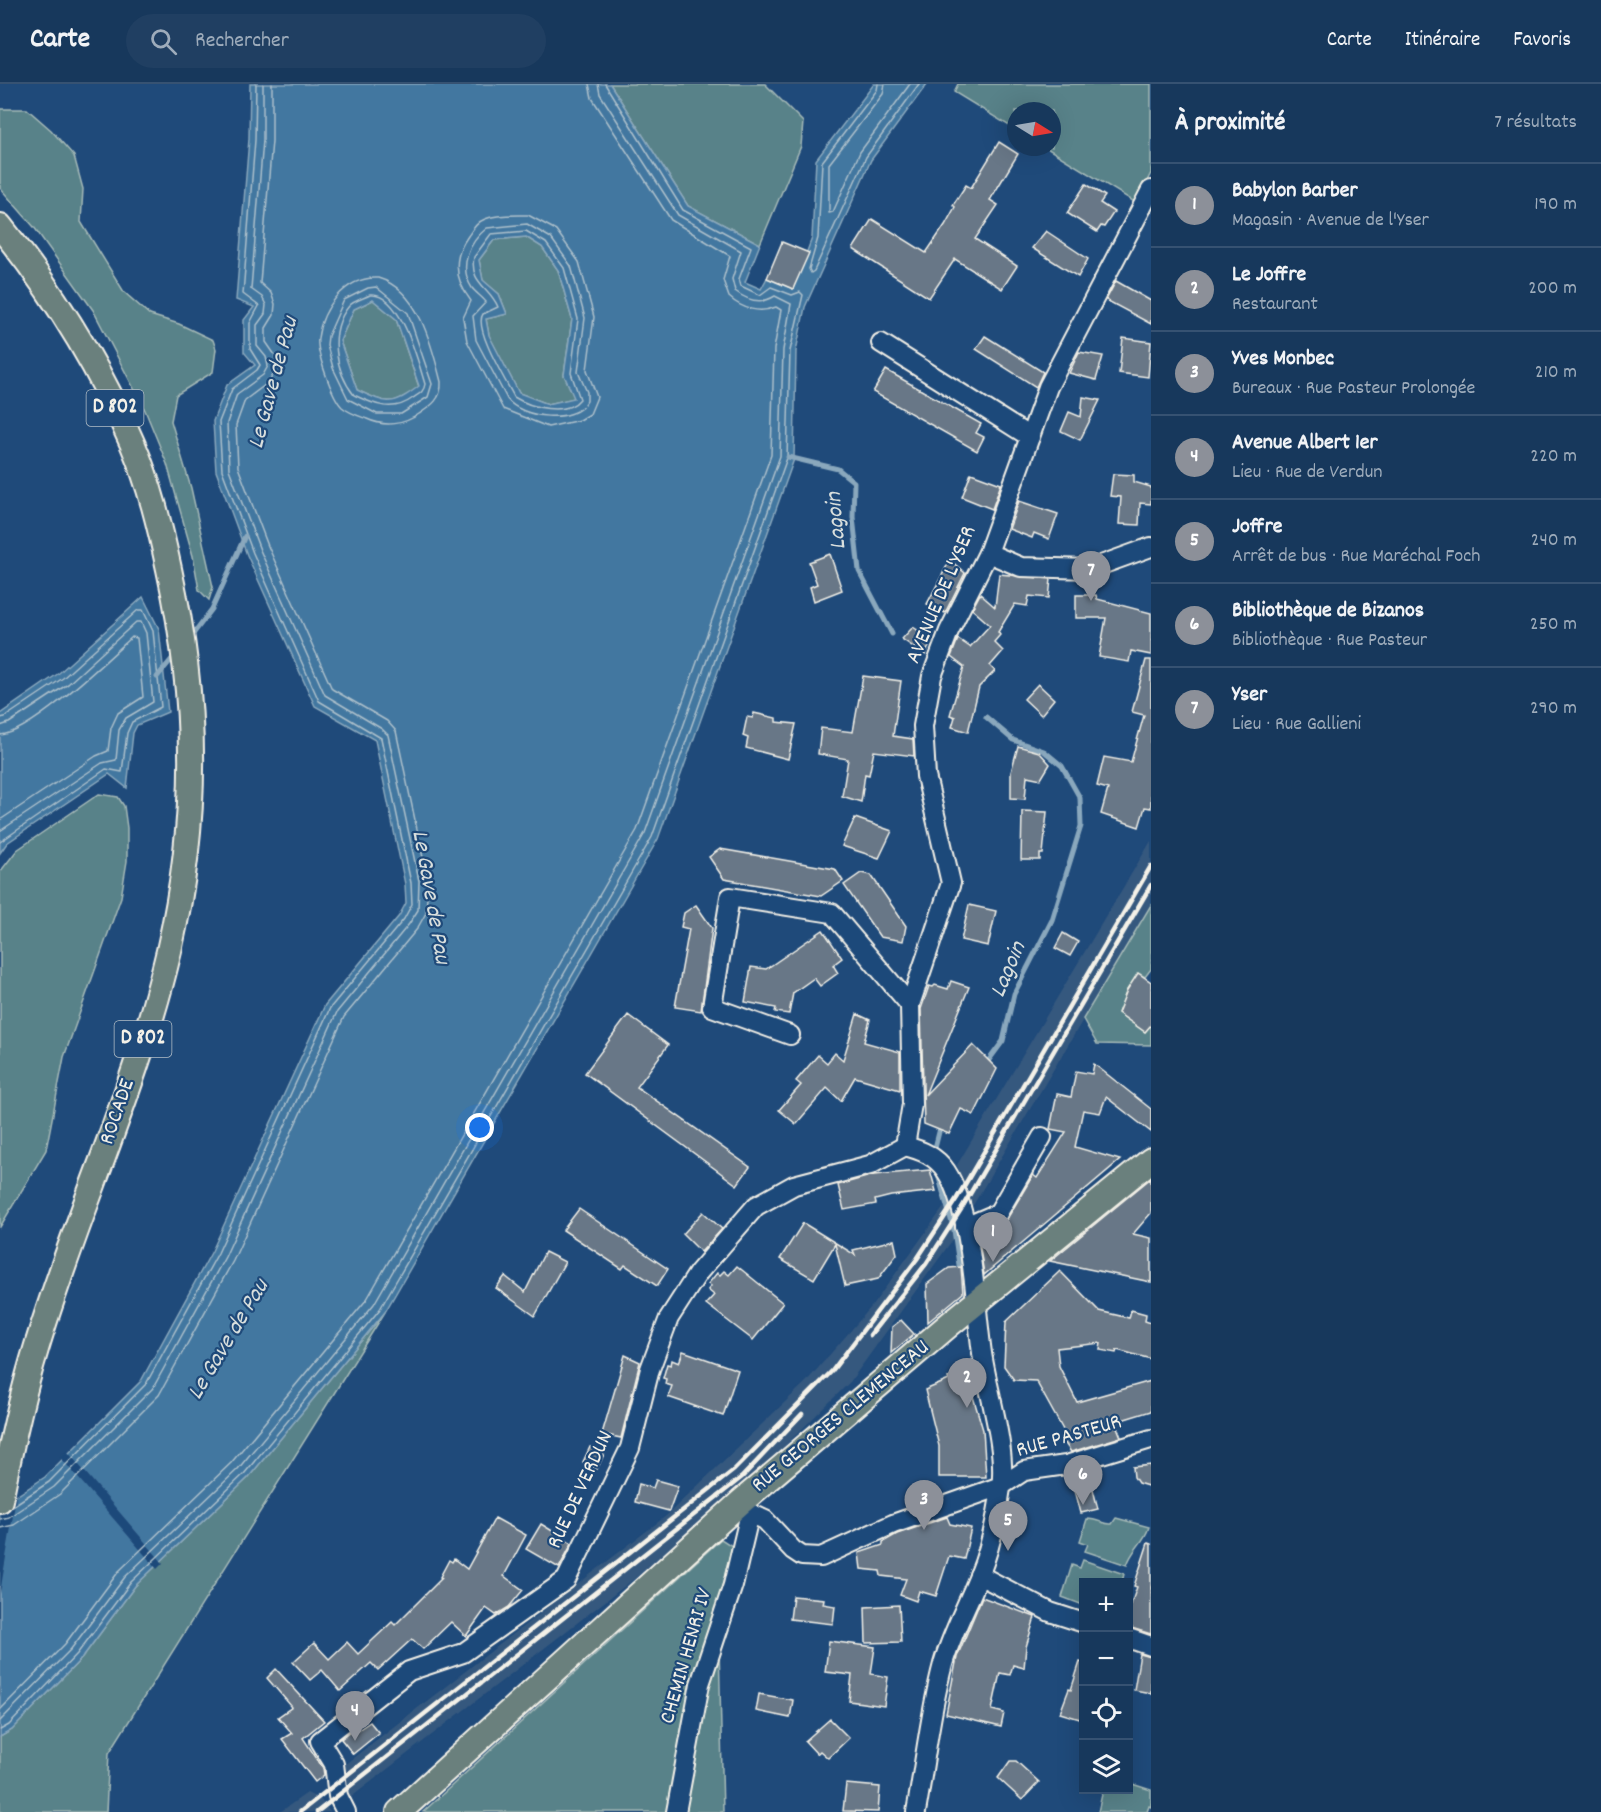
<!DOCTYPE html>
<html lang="fr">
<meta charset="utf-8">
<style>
body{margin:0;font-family:Dekko,sans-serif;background:#203f62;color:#f1f3f6}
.controls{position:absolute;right:18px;bottom:18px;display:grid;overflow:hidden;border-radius:0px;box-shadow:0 6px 24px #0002}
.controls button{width:54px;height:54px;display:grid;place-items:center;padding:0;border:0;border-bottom:2px solid #365272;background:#17385c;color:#f1f3f6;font:30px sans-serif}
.compass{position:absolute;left:1007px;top:18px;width:54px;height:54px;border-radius:50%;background:#17385c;box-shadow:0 6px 24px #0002;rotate:101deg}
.you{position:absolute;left:480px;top:1044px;width:21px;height:21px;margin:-15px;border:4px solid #fff;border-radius:50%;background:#1a73e8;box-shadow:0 0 0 9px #1a73e833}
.badge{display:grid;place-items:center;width:39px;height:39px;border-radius:50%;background:#8c9099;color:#fff;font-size:20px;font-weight:700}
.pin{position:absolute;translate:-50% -50px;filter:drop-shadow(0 2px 3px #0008)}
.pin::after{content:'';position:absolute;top:32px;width:21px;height:18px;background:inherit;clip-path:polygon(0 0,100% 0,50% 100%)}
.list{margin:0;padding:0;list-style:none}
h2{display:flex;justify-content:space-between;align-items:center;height:78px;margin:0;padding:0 24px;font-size:26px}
h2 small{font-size:20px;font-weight:400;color:#9eacbb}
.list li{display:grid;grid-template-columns:39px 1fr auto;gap:18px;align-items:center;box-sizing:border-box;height:84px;padding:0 24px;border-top:2px solid #365272}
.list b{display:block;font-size:22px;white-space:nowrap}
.list p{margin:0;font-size:20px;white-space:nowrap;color:#9eacbb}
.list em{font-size:20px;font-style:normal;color:#9eacbb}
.icon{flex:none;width:33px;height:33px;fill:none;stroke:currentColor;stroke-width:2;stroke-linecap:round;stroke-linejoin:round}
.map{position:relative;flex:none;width:1151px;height:1728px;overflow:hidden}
header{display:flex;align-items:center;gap:36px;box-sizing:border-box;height:84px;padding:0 30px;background:#17385c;border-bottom:2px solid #365272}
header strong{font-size:28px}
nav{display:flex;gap:33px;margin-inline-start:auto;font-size:21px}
.search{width:420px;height:54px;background:#203f62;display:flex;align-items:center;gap:15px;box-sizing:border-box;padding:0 21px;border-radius:33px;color:#9eacbb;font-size:22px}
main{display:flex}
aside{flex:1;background:#17385c}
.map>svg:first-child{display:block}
.built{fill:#35587e}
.green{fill:#598289;stroke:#a6bab8;stroke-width:1.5}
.water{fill:#4377a0;stroke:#8aa8bd;stroke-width:1.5;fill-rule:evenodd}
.pier{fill:#1f4a7a}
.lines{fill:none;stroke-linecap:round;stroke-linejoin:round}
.shore{stroke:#adc0cb;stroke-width:1.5}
.stream{stroke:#8aa8bd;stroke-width:5}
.building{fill:#677787;stroke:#f4f1e8;stroke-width:1.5}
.minor-casing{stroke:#f4f1e8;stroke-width:22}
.major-casing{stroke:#f4f1e8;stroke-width:28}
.minor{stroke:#1f4a7a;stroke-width:18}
.major{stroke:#6a807d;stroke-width:24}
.rail{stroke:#f4f1e8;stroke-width:4.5}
.labels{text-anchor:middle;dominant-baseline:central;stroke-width:4.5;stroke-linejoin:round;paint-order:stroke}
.shield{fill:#1f4a7a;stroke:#b4bfc7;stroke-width:1.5}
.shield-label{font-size:21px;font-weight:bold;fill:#f4f1e8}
.street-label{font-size:22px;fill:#f4f1e8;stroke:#1f4a7a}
.water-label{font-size:24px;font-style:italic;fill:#d9dfdd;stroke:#1f4a7a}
</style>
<header>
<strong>Carte</strong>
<div class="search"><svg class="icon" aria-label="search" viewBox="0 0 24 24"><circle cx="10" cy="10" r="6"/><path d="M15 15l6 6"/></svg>Rechercher</div>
<nav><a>Carte</a><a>Itinéraire</a><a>Favoris</a></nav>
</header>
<main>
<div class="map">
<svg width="1151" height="1728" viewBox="0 0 1151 1728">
<rect width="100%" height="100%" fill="#1f4a7a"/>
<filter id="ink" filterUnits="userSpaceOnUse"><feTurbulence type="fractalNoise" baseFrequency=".0167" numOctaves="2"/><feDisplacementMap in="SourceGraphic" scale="12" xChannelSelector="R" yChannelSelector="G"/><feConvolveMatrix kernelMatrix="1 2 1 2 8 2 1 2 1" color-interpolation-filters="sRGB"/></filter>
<g filter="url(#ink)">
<g class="built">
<path d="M1151,757V821L972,1123L957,1081Z"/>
<path d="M944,1123L956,1151L850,1298L801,1346L753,1393L634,1495L350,1714L344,1681L666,1432L806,1298L872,1222Z"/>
<path d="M307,1709L321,1716L330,1728H280Z"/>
</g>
<g class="green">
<path d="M610,0H765L803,38L801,62L760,160L688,122Z"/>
<path d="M958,0H1151V89L1136,119L1045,63H1052V27H1016V46L954,8Z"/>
<path d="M0,25H27L51,46L74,72L83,105L81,138L124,208L150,231L179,240L213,256L216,265L213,288L176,311L171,337L191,404L213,503L209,516L199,506L193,472L167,380L145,326L93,226L34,143L0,104Z"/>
<path d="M526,153L542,163L558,186L572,235L564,291L575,314L548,320L519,309L489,252L486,235L507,230L499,210L483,197L479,176L494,156Z"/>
<path d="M373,216L396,235L419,303C392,323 387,320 357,306L340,257L354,225Z"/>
<path d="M99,710L118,713L124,722L127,744V777L121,813L64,973L46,1066L0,1143V788L17,766Z"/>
<path d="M1151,821V885L1145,893L1138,889L1127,906L1118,929L1145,948L1151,941V961L1097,960L1083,935Z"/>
<path d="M385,1228L109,1669L106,1728H0V1653L12,1646L82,1574L135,1502L248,1394Z"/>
<path d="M1116,1434L1149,1443C1144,1459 1132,1465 1127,1481L1085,1467L1088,1460L1080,1457L1087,1435C1099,1435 1103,1441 1112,1440Z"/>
<path d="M721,1455L732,1462L718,1519L723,1728H423Z"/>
<path d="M1083,1476L1124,1490L1122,1498H1084L1083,1521L1062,1513L1072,1481L1080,1484Z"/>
<path d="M1129,1699L1151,1706V1723L1149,1722L1147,1728H1098L1103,1706H1128Z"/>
</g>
<g class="water">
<path d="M250,0H610L688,122L760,160L745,198L761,205L767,194L793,205L812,154L816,76L874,0H927L871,76L805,223L796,267L794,375L658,755L385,1228L248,1394L135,1502L82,1574L12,1646L0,1653V1423L45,1393L141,1297L212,1167L325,921L399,832L406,819L405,800L375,656L315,622L247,471L216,387L213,337L227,301L255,281L244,268V236L254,223L236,216L249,55ZM526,153L542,163L558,186L572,235L564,291L574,314L548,320L519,309L489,251L486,235L507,230L499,210L483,196L479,176L494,156ZM373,216L396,235L419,302C392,323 387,320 357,306L340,257L354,225Z"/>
<path d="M143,513L159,545L168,628L137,641L133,649L127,704L109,690L7,759L0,769V630L59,589Z"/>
</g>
<g class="pier">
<path d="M67,1367L163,1479L157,1485L60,1373Z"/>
<path d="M17,1408L2,1497L0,1510V1420Z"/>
</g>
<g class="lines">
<g class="shore">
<path d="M878,0L877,6L822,78L818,154L809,185L811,189L814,187L866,73L919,0"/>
<path d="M885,0L883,10L829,80V129L833,128L860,68L910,0"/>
<path d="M528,131L556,146L579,178L594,233L587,286L597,313L590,330L580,336L548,343L503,325L467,257L463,234L471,217C454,195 452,174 468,152C473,145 477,138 485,135C497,130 515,131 528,131Z"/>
<path d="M527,140L551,154L571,182L585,234L578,288L587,308V317C575,341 521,334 507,315L476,256L473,232L486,218C482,213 476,209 472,204C458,183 469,158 487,144Z"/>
<path d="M526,147L546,159L564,184L578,235L571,289L580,315C566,333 530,323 514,313C506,297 473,244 483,230L498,223C490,203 469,199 474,173L491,150Z"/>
<path d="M378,194C419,206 432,262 441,298C442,315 431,322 419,330C404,341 384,343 367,335C359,332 349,329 342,323C332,313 316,268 318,254C322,225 345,192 378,194Z"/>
<path d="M376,203L408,229L432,300L428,313L401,330H377L348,315L333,284L327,261L328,252L344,216L368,204Z"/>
<path d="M370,211C401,208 418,278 425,300C424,308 419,310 413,314C393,329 375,321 354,311C335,287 328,247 349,222C353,217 364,214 370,211Z"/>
<path d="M0,634L5,633L63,594L138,526H143L153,547L161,623L132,638L127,649L122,688L106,685L0,758"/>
<path d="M0,642L9,639L68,600L136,538H141L146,549L153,618L126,634L119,646L116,676L102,679L0,747"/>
<path d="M0,651C30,650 108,575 132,553L137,554L143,613L118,629L111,644L108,667L96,672L0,736"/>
<path d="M11,1423L49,1398L146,1300L218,1169L330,924L404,835L412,820L411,799L381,654L319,617L253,469L222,386L219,338L232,305L257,286L260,281L250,265V239L259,222L243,210L255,56L256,0"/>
<path d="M0,1435L9,1433L54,1403L153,1304L225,1173L337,928L409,840L418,826L419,797L388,651L382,645L325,611L260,466L229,385L227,339L237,310L263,291L268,282L266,273L257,262V241L265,230L266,221L262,213L251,205L263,56V0"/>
<path d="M0,1444L14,1441L60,1410L159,1311L233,1177L344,933L417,845L426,829L428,797L396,647L387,637L332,605L268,462L238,383L236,341L245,316L269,298L277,283L275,271L266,258V244L274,231L275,220L271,209L260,199L272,57V0"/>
<path d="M0,1626L65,1560L119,1487L231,1379L367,1215L637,746L771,371L774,265L781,226L776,223C760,230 742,225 729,213L723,196L730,172L671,136L592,14L589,0"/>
<path d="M0,1637L71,1565L125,1493L238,1385L374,1220L645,749L780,372L783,266L791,220L775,212C761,221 748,217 735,207L732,195L741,167L678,131L600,10L598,0"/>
<path d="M0,1646L9,1641L77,1570L131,1498L244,1390L380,1225L652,753L787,374L790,267L803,211L800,208L792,211L771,203L760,211L741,202L739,195L751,163L683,126L605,0"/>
</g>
<g class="stream">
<path d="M788,373L838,385L854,398L853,433L859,487L892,550"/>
<path d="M190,554L212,525L245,452"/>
<path d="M157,593L176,570"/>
<path d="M986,980L1003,957L1014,910L1052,836L1081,742L1080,714L1062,682L1044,667L1013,656L986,633"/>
<path d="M934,1068L941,1040"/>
<path d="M937,1087L954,1146L959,1181"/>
</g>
</g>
<g class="building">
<path d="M999,58L1018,70L990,116L998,121L975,155L1017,182L1002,205L955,175L929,214L853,165L872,135L926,169L945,141L955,123L953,121L966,101L971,104Z"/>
<path d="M1086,100L1105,112L1100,119L1114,128L1104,143L1101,142L1097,148L1067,129Z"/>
<path d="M1046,147L1088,175L1078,193L1032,164Z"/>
<path d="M782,158L809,169L793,205L767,194Z"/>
<path d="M1116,197L1151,217V240L1106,216Z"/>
<path d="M985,252L1043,288L1036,303L976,265Z"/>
<path d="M1123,254L1151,258L1148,293L1119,289Z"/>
<path d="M1079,268L1103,272L1096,296L1069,289Z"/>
<path d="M886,286L981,340L976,349L984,353L977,367L873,308Z"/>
<path d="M1083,313L1100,316L1080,356L1061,347L1069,328L1081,333Z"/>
<path d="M971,389L1001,400L992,425L962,413Z"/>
<path d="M1113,390L1134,391V398L1151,403V420L1140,419L1139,441L1119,440L1121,413L1110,412Z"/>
<path d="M1019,417L1058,430L1049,455L1034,449L1032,454L1009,445Z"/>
<path d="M830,470L842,506L814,517L810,503L817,500L809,478Z"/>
<path d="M950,476L965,489L945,529L927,520Z"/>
<path d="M999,490L1051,495L1049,514L1029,512L1027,522L1015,520L998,548L1000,551L994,558L1003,567L990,582L995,587L979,603L968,648L952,643L955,633L950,631L964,583L951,573L958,555L970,563L990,541L972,525L980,510L995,523Z"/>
<path d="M1076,511H1096L1097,515L1151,529V571L1131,567L1129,578L1099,573L1106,534H1076Z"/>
<path d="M913,543L932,556L925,571L902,555Z"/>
<path d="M1146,576H1151V724L1145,723L1139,743L1101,730L1108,705L1097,702L1104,673L1131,678L1144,631L1132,628Z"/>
<path d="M863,592L901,597L893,652L913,655L914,672L874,667L869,691L865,690L861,718L842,712L848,675L818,670L821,644L853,648Z"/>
<path d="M1038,600L1054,615L1041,631L1024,615Z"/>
<path d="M754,629L776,634V638L796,640L788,675L746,664L748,654L743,652L747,633L753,634Z"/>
<path d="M1018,662L1039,668L1050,680L1041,695L1027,692L1025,715L1011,714V688Z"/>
<path d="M1022,727L1047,728L1043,770H1040V776H1021Z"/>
<path d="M855,734L892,747L879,774L842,762Z"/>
<path d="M720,765L835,785L843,797L821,812L724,795L709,773Z"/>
<path d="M861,789L871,791L906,842L903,857L880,853L844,801Z"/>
<path d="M696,821L712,844L701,927L675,923L689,845L681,843L684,829Z"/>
<path d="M969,821L996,827L988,862L961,856Z"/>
<path d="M823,846L842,874L833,881L838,889L820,902L814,894L793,909L789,930L775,928L776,924L745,918L751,883L766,885Z"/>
<path d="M1063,849L1078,858L1070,872L1055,864Z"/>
<path d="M1138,889L1151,898V941L1145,948L1118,929L1127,906Z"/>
<path d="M951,897L969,903L925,1011L973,961L997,985L974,1031L961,1025L949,1050L924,1040L921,925L929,902L933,903L935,901L948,905Z"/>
<path d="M857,930L870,936L864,958L900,968V1006L855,993L841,1017L827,1004L796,1040L779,1026L801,1001L796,997L818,971L827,979L835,969L843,976Z"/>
<path d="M628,931L668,961L637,1003L750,1083L737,1101L585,989Z"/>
<path d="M1094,980L1151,1025V1048L1106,1013L1100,1029L1083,1026L1075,1063L1120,1076L984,1191L978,1150L1007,1135L1033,1091L1037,1094L1066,1048L1050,1045L1057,1010L1071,1013L1076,987L1092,990Z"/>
<path d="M930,1086L936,1107L891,1112L875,1116L876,1120L844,1126L838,1101L874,1091Z"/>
<path d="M1151,1094V1129L1133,1150L1151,1154V1198L1050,1177Z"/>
<path d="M579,1125L668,1185L657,1202L625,1181L622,1185L563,1146Z"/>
<path d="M703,1128L722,1145L701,1168L683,1150Z"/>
<path d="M803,1139L855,1171L853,1166L894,1156L897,1170L878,1195L845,1202L835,1160L814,1195L780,1175Z"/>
<path d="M545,1168L565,1178L535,1232L496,1204L505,1192L525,1208Z"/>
<path d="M737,1182L783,1219L753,1256L706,1220L714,1211L708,1206L711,1202L708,1200L717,1189L720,1191L724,1187L729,1191Z"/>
<path d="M961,1183L963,1209L928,1238L927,1200L949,1184Z"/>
<path d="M1060,1187L1099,1227L1129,1234L1131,1226L1146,1230L1145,1237L1151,1239V1275L1117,1266L1116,1269L1100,1266L1101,1259L1057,1264L1059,1282L1077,1318L1151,1297V1327L1115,1338L1121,1353L1071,1368L1062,1355L1067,1353L1036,1297L1014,1296L1004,1282L1006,1238Z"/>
<path d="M901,1236L914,1250L891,1269L892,1243Z"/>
<path d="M683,1267L738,1286L723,1332L668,1313L672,1302L665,1300L666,1295L663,1294L667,1280L671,1281L672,1276L679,1279Z"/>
<path d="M625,1271L640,1278L621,1354L602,1350Z"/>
<path d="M966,1289L983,1346L986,1393H939V1362L925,1306L949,1296L948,1294Z"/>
<path d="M590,1363L604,1370L597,1385L583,1378Z"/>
<path d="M1151,1381V1403L1138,1399L1134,1393L1133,1383Z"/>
<path d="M1088,1386L1098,1425L1081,1429L1071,1391Z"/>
<path d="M656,1396L678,1402L669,1427L635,1418L639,1400L653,1404Z"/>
<path d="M947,1433L950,1440L971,1444L964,1475L949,1472L936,1512L919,1507L916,1517L900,1511L906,1495L881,1492L880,1487L861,1485L859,1469L883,1461V1458L897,1450Z"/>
<path d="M495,1434L526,1451L504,1492L523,1506L509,1523L496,1531L486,1524L466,1552L451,1538L423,1565L412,1555L378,1586L371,1579L340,1607L322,1586L310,1596L293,1578L314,1559L329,1575L347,1558L358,1570L392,1538L395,1541L442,1494L440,1493L449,1476L452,1478L454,1475L467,1485Z"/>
<path d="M541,1440L572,1459L559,1484L526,1465Z"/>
<path d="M1148,1459L1151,1460V1550L1128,1543V1529L1137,1503L1134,1502Z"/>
<path d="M793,1512L824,1515L823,1520L835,1522L833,1540L790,1535Z"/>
<path d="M982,1513L1035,1533L1026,1563L1024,1584L1013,1581L1010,1591L1000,1589L992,1626L1004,1629L1001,1643L946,1630L957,1573Z"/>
<path d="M899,1521L901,1558L866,1559L865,1523Z"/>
<path d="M829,1557L875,1563L871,1590L888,1593L884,1622L849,1617L852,1591L825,1588Z"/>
<path d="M1140,1570L1151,1573V1609L1134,1606Z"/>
<path d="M1080,1578L1083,1579V1636L1060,1629L1069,1605L1071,1606Z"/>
<path d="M276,1585L324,1637L303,1654L323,1684L324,1691L315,1698L282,1655L292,1649L278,1633L292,1623L267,1594Z"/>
<path d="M759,1610L793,1616L790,1634L756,1627Z"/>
<path d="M830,1635L849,1654L828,1674L820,1667L817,1670L805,1657Z"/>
<path d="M370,1638L379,1649L353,1670L341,1655L356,1643L358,1646Z"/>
<path d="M1010,1677H1016L1039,1698L1022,1716L998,1694Z"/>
<path d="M846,1700L880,1703L878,1728L843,1727Z"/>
</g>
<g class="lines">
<defs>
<g id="minor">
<path d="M881,259L1030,353"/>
<path d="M988,469L1021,483L1090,485L1151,463"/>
<path d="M790,951L712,923L730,813L832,829L910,921"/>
<path d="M905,1062L912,1020L910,921L951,799L926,692L923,642L932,592L949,547L988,469L1048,303L1151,106"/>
<path d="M905,1062C921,1066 936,1072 946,1087C972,1126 975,1222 982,1269C988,1310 1007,1363 1001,1404C997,1433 990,1465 979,1492C967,1522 952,1549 943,1580C930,1628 925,1679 916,1728"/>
<path d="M965,1143L998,1129L1042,1053"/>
<path d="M741,1418L750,1429L765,1436L793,1466L802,1472L821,1473L893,1440L1001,1402L1024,1387L1066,1381L1151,1355"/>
<path d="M979,1491L1050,1528L1084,1539"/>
<path d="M1128,1554L1151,1562"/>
<path d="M346,1728L338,1712L334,1680L320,1657L409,1587L463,1569L566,1496L630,1364L650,1285L669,1234L698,1189L756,1122L794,1101L870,1081L905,1062"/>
<path d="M676,1728L700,1600L733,1501L750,1429"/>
</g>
<g id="major">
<path d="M0,142C54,209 99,282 133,361C150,401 160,443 169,485C198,617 199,735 169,867C137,1003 76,1131 36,1265C21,1314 10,1366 0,1416"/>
<path d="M399,1728L741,1418L951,1239L1151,1076"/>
</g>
</defs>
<use href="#minor" class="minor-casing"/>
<use href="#major" class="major-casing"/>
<use href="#minor" class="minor"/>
<use href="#major" class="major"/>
<g class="rail">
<path d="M870,1251L926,1180L960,1127L1151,801"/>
<path d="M300,1728L734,1386L832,1287L917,1175L957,1114L1151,782"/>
<path d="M317,1728L742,1393L802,1330"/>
</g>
</g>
</g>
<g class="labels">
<g class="shield">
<rect x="86.5" y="306" width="57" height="36" rx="4.5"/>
<rect x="114.5" y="937" width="57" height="36" rx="4.5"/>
</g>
<g class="shield-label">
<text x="115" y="324">D 802</text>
<text x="143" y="955">D 802</text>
</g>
<g class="street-label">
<text transform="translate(942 511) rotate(-67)">AVENUE DE L'YSER</text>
<text transform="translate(118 1028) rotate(-71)">ROCADE</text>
<text transform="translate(841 1333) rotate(-40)">RUE GEORGES CLEMENCEAU</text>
<text transform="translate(1069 1353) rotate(-16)">RUE PASTEUR</text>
<text transform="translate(581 1406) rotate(-65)">RUE DE VERDUN</text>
<text transform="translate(687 1572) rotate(-74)">CHEMIN HENRI IV</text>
</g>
<g class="water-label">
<text transform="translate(274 299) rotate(-75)">Le Gave de Pau</text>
<text transform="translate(837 437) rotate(-95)">Lagoin</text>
<text transform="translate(430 813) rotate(80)">Le Gave de Pau</text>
<text transform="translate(1009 886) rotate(-67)">Lagoin</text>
<text transform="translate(229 1256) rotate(-59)">Le Gave de Pau</text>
</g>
</g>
</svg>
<div class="controls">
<button>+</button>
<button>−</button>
<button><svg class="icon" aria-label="locate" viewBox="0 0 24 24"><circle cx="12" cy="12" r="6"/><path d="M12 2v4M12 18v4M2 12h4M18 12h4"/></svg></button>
<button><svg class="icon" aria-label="layers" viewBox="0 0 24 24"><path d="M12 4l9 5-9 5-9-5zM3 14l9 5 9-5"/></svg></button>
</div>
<svg class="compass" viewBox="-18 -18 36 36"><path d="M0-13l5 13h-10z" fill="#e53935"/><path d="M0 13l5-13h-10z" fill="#9eacbb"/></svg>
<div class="you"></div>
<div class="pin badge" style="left:993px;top:1178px">1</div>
<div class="pin badge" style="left:967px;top:1324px">2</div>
<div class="pin badge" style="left:924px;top:1446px">3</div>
<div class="pin badge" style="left:355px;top:1657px">4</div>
<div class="pin badge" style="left:1008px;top:1467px">5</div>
<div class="pin badge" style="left:1083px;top:1421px">6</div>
<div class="pin badge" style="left:1091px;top:517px">7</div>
</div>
<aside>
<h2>À proximité<small>7 résultats</small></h2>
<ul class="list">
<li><span class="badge">1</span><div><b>Babylon Barber</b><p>Magasin · Avenue de l'Yser</p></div><em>190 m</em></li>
<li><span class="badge">2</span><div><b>Le Joffre</b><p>Restaurant</p></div><em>200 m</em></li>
<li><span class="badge">3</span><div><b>Yves Monbec</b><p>Bureaux · Rue Pasteur Prolongée</p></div><em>210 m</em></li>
<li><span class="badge">4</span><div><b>Avenue Albert 1er</b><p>Lieu · Rue de Verdun</p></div><em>220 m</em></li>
<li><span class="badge">5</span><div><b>Joffre</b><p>Arrêt de bus · Rue Maréchal Foch</p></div><em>240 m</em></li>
<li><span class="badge">6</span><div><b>Bibliothèque de Bizanos</b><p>Bibliothèque · Rue Pasteur</p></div><em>250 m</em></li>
<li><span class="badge">7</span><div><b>Yser</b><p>Lieu · Rue Gallieni</p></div><em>290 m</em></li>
</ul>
</aside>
</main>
